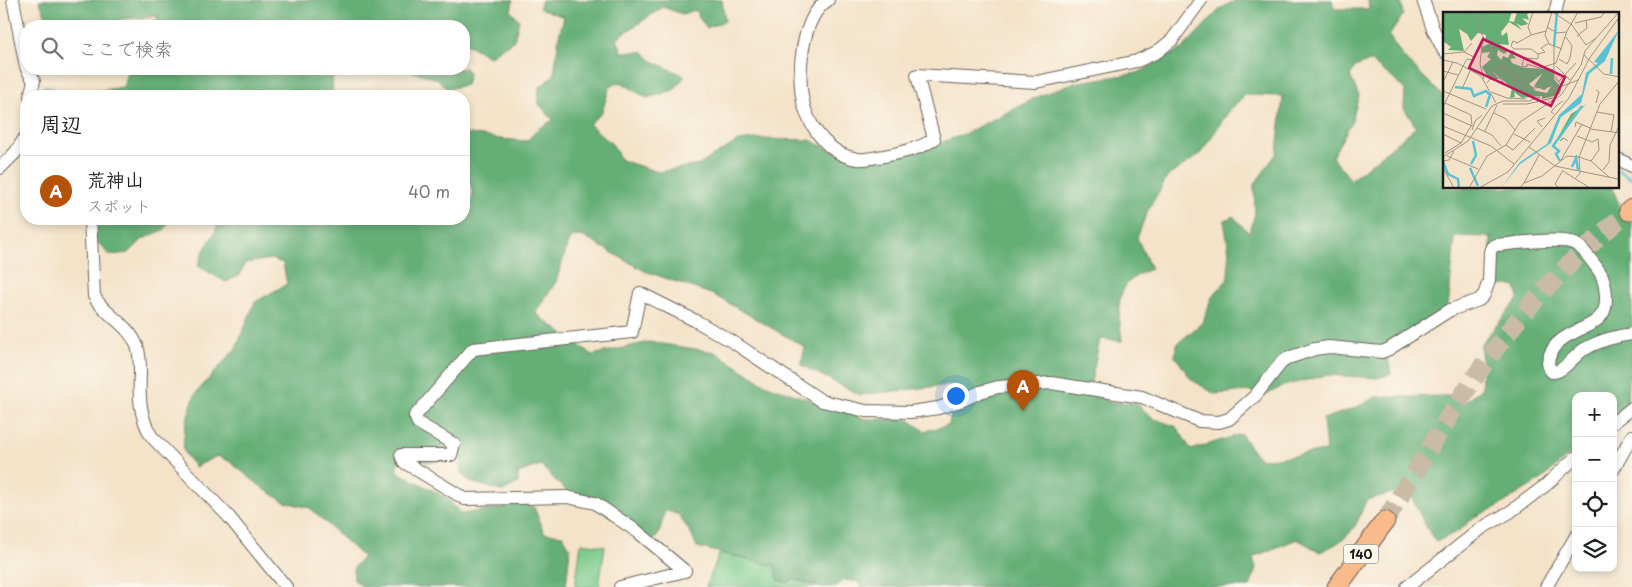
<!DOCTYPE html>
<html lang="ja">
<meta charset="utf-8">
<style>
body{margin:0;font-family:"Playpen Sans","Klee One",sans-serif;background:#f2f2f2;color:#202124}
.controls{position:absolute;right:15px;bottom:15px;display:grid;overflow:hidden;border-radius:10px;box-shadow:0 2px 8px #0003}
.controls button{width:45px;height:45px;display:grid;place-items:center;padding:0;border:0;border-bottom:1px solid #e0e0e0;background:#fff;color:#202124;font:25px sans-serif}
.you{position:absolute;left:955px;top:395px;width:18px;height:18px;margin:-12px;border:4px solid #fff;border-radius:50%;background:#1a73e8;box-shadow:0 0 0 8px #1a73e833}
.badge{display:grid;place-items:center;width:32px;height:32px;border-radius:50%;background:#b45309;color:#fff;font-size:16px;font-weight:700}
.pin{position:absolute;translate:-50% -41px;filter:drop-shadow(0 1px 2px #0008)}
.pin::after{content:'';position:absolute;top:26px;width:18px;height:15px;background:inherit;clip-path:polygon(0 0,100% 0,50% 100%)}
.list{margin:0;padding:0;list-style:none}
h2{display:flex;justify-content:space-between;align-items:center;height:65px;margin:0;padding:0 20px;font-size:21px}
h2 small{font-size:16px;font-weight:400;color:#757577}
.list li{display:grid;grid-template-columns:32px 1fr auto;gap:15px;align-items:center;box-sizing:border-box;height:70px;padding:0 20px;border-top:1px solid #e0e0e0}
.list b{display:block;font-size:19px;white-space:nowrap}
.list p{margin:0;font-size:16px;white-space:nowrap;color:#757577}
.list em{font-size:16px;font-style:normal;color:#757577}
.icon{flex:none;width:28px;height:28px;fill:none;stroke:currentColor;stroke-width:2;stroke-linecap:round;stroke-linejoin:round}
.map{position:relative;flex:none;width:1632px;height:587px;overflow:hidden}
.search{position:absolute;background:#fff;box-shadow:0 2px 8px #0003;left:20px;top:20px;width:450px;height:55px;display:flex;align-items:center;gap:12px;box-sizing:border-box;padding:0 18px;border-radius:20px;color:#757577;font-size:19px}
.panel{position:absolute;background:#fff;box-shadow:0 2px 8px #0003;left:20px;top:90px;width:450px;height:135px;border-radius:20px}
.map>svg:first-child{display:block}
.green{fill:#7ccb8b;stroke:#4c7454}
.forest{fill:#65af77;stroke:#40664a;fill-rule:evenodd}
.water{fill:#59c3d4;stroke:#3a7078}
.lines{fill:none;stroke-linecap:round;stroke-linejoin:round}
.stream{stroke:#59c3d4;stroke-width:3}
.highway-tunnel{stroke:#c9bba6;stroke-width:19;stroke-dasharray:19 9;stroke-linecap:butt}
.minor-casing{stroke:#686259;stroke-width:14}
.highway-casing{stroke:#686259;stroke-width:21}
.minor{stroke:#fff;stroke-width:12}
.highway{stroke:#fabb8c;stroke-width:19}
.labels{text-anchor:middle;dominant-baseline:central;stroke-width:5;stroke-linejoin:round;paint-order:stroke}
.shield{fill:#fbf7ec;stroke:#5f5e5a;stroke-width:1}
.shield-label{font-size:12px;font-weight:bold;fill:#1c1c1c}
.inset-river{fill:none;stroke:#59c3d4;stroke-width:2.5}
.inset-road{fill:none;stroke:#9e9384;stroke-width:1}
.view{fill:#c2185b;fill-opacity:0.15;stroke:#c2185b;stroke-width:2.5}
.inset-edge{fill:none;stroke:#1c1c1c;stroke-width:2.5}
</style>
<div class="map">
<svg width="1632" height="587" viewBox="0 0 1632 587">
<rect width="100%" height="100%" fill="#fbf7ec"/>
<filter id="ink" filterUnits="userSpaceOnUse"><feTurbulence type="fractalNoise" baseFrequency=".02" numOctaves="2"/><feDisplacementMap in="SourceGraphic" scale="10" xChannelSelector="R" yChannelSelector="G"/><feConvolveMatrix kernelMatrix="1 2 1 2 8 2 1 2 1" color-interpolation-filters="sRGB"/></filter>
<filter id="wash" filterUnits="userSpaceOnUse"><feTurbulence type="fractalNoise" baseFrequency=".0096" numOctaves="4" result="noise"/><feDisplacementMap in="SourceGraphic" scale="20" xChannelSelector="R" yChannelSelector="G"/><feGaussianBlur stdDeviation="1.12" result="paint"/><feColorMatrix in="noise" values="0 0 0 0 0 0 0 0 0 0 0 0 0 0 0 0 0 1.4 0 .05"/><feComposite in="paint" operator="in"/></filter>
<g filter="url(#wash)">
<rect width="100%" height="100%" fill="#f4e3c9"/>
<g class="green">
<path d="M581,543L605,546L599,587H575Z"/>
<path d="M719,554H731L776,566L778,580L788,583L793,579L822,587H706Z"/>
</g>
<g class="forest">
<path d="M39,0H513L511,11L519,20L514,40L489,57L467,44L464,41V26H152L159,16L121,19L118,26H50Z"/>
<path d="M542,0H722L725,21L706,28L695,10L682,14L663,7L617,38L622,52H644L652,61L685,76L674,90L647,98L621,82L610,86L602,112L589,124L613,145L621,160L658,172L699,165L738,141L756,139L810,140L843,156L914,153L964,134L1035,98L1072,83L1138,73L1182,49L1220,9L1236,0H1332L1334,9H1369L1368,0H1401L1403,15L1389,36L1403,57L1444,97V188H1612L1620,206L1630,223H1632V377L1628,381L1627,404L1613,418V396H1576V449L1542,479L1497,507L1474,517L1460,530L1436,542L1428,530L1410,494L1400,491L1366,500C1355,531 1350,538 1320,552L1297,539L1253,557L1256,568L1250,587H860L859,582L844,580L837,587H822L793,579L788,583L778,580L775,566L697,547L690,532L679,515L665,510L659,534L653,541L566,491L541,465L518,473V483L502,491L471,482L462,475L461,455L433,462L398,461L396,471L447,498L461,514L502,508L516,503L534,507L544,533L563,535L570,548L566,587H363L354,580L353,569L363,557L310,508L285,502L264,489L229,461L217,456L195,467C192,462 185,456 184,451C181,436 190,406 196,393L236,348L255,302L287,284L283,263L271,259L245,263L240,275L226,282L198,266L203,252L216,231L218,219H441L445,222L456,224L459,219H464V211L473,195L468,175L464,165V136L471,134L500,139L527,141L538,129L553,120L538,103L539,88L554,75L559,36L564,17L539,8ZM1370,61L1390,76L1405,90L1404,108L1416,127L1351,180L1332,157L1351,123L1359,96L1350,76L1355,67ZM1245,95L1283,96L1277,153L1254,185L1255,214L1249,233L1233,216L1224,221L1229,252L1228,279L1212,297L1203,322L1178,343L1174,355L1192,380L1215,394L1249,391L1264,396L1283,386L1327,375L1377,378L1391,374L1386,346L1448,308L1455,236L1491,237V286L1509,285L1516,287L1519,298L1481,344L1482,388L1465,402L1456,394L1446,396L1376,397L1355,408L1323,419L1326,451L1270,459L1258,458L1241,434L1191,450L1177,427L1152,418L1136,403L1109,402L1089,391L1100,339L1122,341C1118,307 1112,283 1151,269L1137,238L1147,212L1168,176L1200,154L1229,111ZM582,236L645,271L714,295L805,347L801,365L860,395L956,384L949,425L925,431L907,419H866L772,387L761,382L715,352L649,342L592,355L535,313L556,282L570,237Z"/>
<path d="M464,67L469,72L466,85L447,89L438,79L405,69H464Z"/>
<path d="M128,69H333L332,96H78L76,94L123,87Z"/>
<path d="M93,219H170L165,229L143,239L129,253L109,255L95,239Z"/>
</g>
<path class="water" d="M44,86L76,94L78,96H40Z"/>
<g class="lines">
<g class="stream">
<path d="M1438,52L1444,66"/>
<path d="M1618,170L1632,179"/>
</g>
</g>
</g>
<g filter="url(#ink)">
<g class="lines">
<path class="highway-tunnel" d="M1385,521C1422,462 1456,400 1499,344C1536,294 1581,251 1629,211"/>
<defs>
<g id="minor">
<path d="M13,0L26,67"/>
<path d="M828,0C801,17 796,77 804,106C811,130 831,156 858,159C865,160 876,157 884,156C901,153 920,149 934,139L917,75L1036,82L1137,61L1157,52L1172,40L1201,0"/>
<path d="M1423,0L1433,29L1444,51"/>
<path d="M1555,14L1558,0"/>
<path d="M27,69L34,81L30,96"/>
<path d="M1618,159L1632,166"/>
<path d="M0,168L15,153L26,136"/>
<path d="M90,219L94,296C104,315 129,324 137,346C140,354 140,363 140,373C139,395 139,417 152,437L229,517L286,587"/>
<path d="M1613,423L1632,408"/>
<path d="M1613,470L1632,436"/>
<path d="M620,587L685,571L638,532L595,503L567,497L465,499L404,462L401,455H451L454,444L418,423L415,416L473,349L632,332L640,293L696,321L733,342L822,401L866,411L911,412L938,408L961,401L980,392L998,387L1051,383L1142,397L1199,421L1219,422L1229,419L1255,396L1281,363L1288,358L1315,349L1329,347L1382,352L1389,349L1450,310L1479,300L1484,295L1489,281L1490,252L1492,247L1496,245C1515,244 1562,236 1575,244C1582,247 1587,255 1591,260C1595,265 1599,270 1602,276C1606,286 1608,303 1603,313C1593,331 1555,331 1549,358C1547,364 1548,368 1552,372C1563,373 1574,356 1583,350C1598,341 1615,336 1632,334"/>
<path d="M1407,587L1482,528L1510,512L1546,485L1576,457"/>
<path d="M1546,587L1576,536"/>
</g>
<g id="highway">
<path d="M1629,211L1632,209"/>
<path d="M1337,587L1385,521"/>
</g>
</defs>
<use href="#minor" class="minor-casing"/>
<use href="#highway" class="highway-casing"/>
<use href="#minor" class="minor"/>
<use href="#highway" class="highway"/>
</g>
</g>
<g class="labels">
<rect class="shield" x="1343.5" y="544.5" width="35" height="19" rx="4"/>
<g class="shield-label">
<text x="1361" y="554">140</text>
</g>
</g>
<g transform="translate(1443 12)">
<rect width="176" height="176" fill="#f4e3c9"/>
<path d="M0,0H69L66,9L71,10L74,0H88L84,2L86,8L79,6L85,12L78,14L73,11L79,18L66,10L58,20L59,24L64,20L66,33L56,32L66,38L61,42L55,38L54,43L58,48L60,44L65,46L69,38L76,43H70L73,46L67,47L69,51L82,56L110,57L111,67L117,74L115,83L99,87V84L79,86L71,80L72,85L67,86L69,76L49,59L56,67H46L39,55L48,47L44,45L47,40L39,41V35L47,31L42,30L43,23L35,21L28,29L24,22L16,17L21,39L5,38L8,35L0,29ZM100,61L91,74L101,78L109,73L104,81L93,79L86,72ZM144,92L131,103L110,134L128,102Z" fill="#65af77" fill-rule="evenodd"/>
<path d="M176,18L162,49L146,62L138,91L118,105L108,131L77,152L58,176L77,150L104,132L116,103L139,82L143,61L155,51L151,50Z" fill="#59c3d4"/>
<path class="inset-river" d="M111,34L114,0M168,62L169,46M12,75L28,77L31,84L43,79L47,83L43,95M117,149L113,142L116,139L110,134L139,94M0,150L5,162L15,167L16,176M28,152L33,143L30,129M129,155L133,146L135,158M27,156L35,174"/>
<path class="inset-road" d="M109,0L102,23L106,32L119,37M110,0L129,13L143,33L153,26M132,11L158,5L161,1M104,15L114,21L123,20M103,19L88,23L74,31L70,29L68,34L71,37H88L95,42L102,40L98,36L106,31M88,23L85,15L90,0M134,24L144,16L143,8M29,31L21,40L31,45M39,33L37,52L41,67M111,34V64L119,74M0,42L21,40M95,42V47L81,46L79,54L84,55V52L97,56L113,51L124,19L135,0M141,43L161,62L177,65M116,47L124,52L127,46L129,34L123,25M0,48L14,51L38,64L53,91M20,54L24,47L30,48L40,31L41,26L35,17L39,0M113,54L127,68M0,59L15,63M0,70L10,50M115,70L133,51M44,71L47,67L61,71L50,59L56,55L65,56L73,67L91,76L109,74L114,78L109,82H116L118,77M117,75L135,68M19,77L27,59M0,79L43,97M48,80L64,86L83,87M2,91L28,103L29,114M153,91L156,80L153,78M60,92H84L110,86M0,95L20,54M154,100L171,103L168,120M0,101L29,114M51,101L63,107L72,118M111,102L108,100L113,94L120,89M0,114L48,134L71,152M99,115L94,109L102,106M132,115L133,110L147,116M34,116L49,123L58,134M147,117L177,121M29,118L32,109L39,103M42,119L54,93M0,122L18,131L28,114M71,122L87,130M134,124L149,130M121,126L117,129L120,126L125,129M63,133L70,138L92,116M86,135L112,154M2,141L18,131M4,144L35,157M0,145L25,129L49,94L60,89H86L97,85M136,145L148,149L166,165M118,148L139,112M0,149L6,148L11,139M148,149L156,138L155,127L149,130M112,154L175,167M0,156L11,176M160,158L166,150L167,133L177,112M120,159L147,176M132,167L137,161L136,145M81,171L96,143M26,176L44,144L63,133L77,110L118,83L138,53L142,39L176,0M36,176L65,160L126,86L146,47L177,4M77,176L81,171L99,164L124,144L136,145L157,92L177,68M116,176L112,172L120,158"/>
<path class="view" d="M40,27L122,65L108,94L26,56Z"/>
<rect width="176" height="176" class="inset-edge"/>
</g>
</svg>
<div class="controls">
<button>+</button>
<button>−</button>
<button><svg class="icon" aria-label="locate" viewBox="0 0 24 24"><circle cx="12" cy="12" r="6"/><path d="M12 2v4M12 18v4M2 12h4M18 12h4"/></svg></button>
<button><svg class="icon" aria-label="layers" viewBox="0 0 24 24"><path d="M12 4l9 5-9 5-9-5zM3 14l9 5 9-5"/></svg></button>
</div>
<div class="you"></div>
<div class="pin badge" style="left:1023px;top:411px">A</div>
<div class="search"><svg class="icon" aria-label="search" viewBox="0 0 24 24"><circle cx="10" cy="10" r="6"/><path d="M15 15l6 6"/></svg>ここで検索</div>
<section class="panel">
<h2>周辺<small></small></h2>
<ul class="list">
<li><span class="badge">A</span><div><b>荒神山</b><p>スポット</p></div><em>40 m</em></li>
</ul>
</section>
</div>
